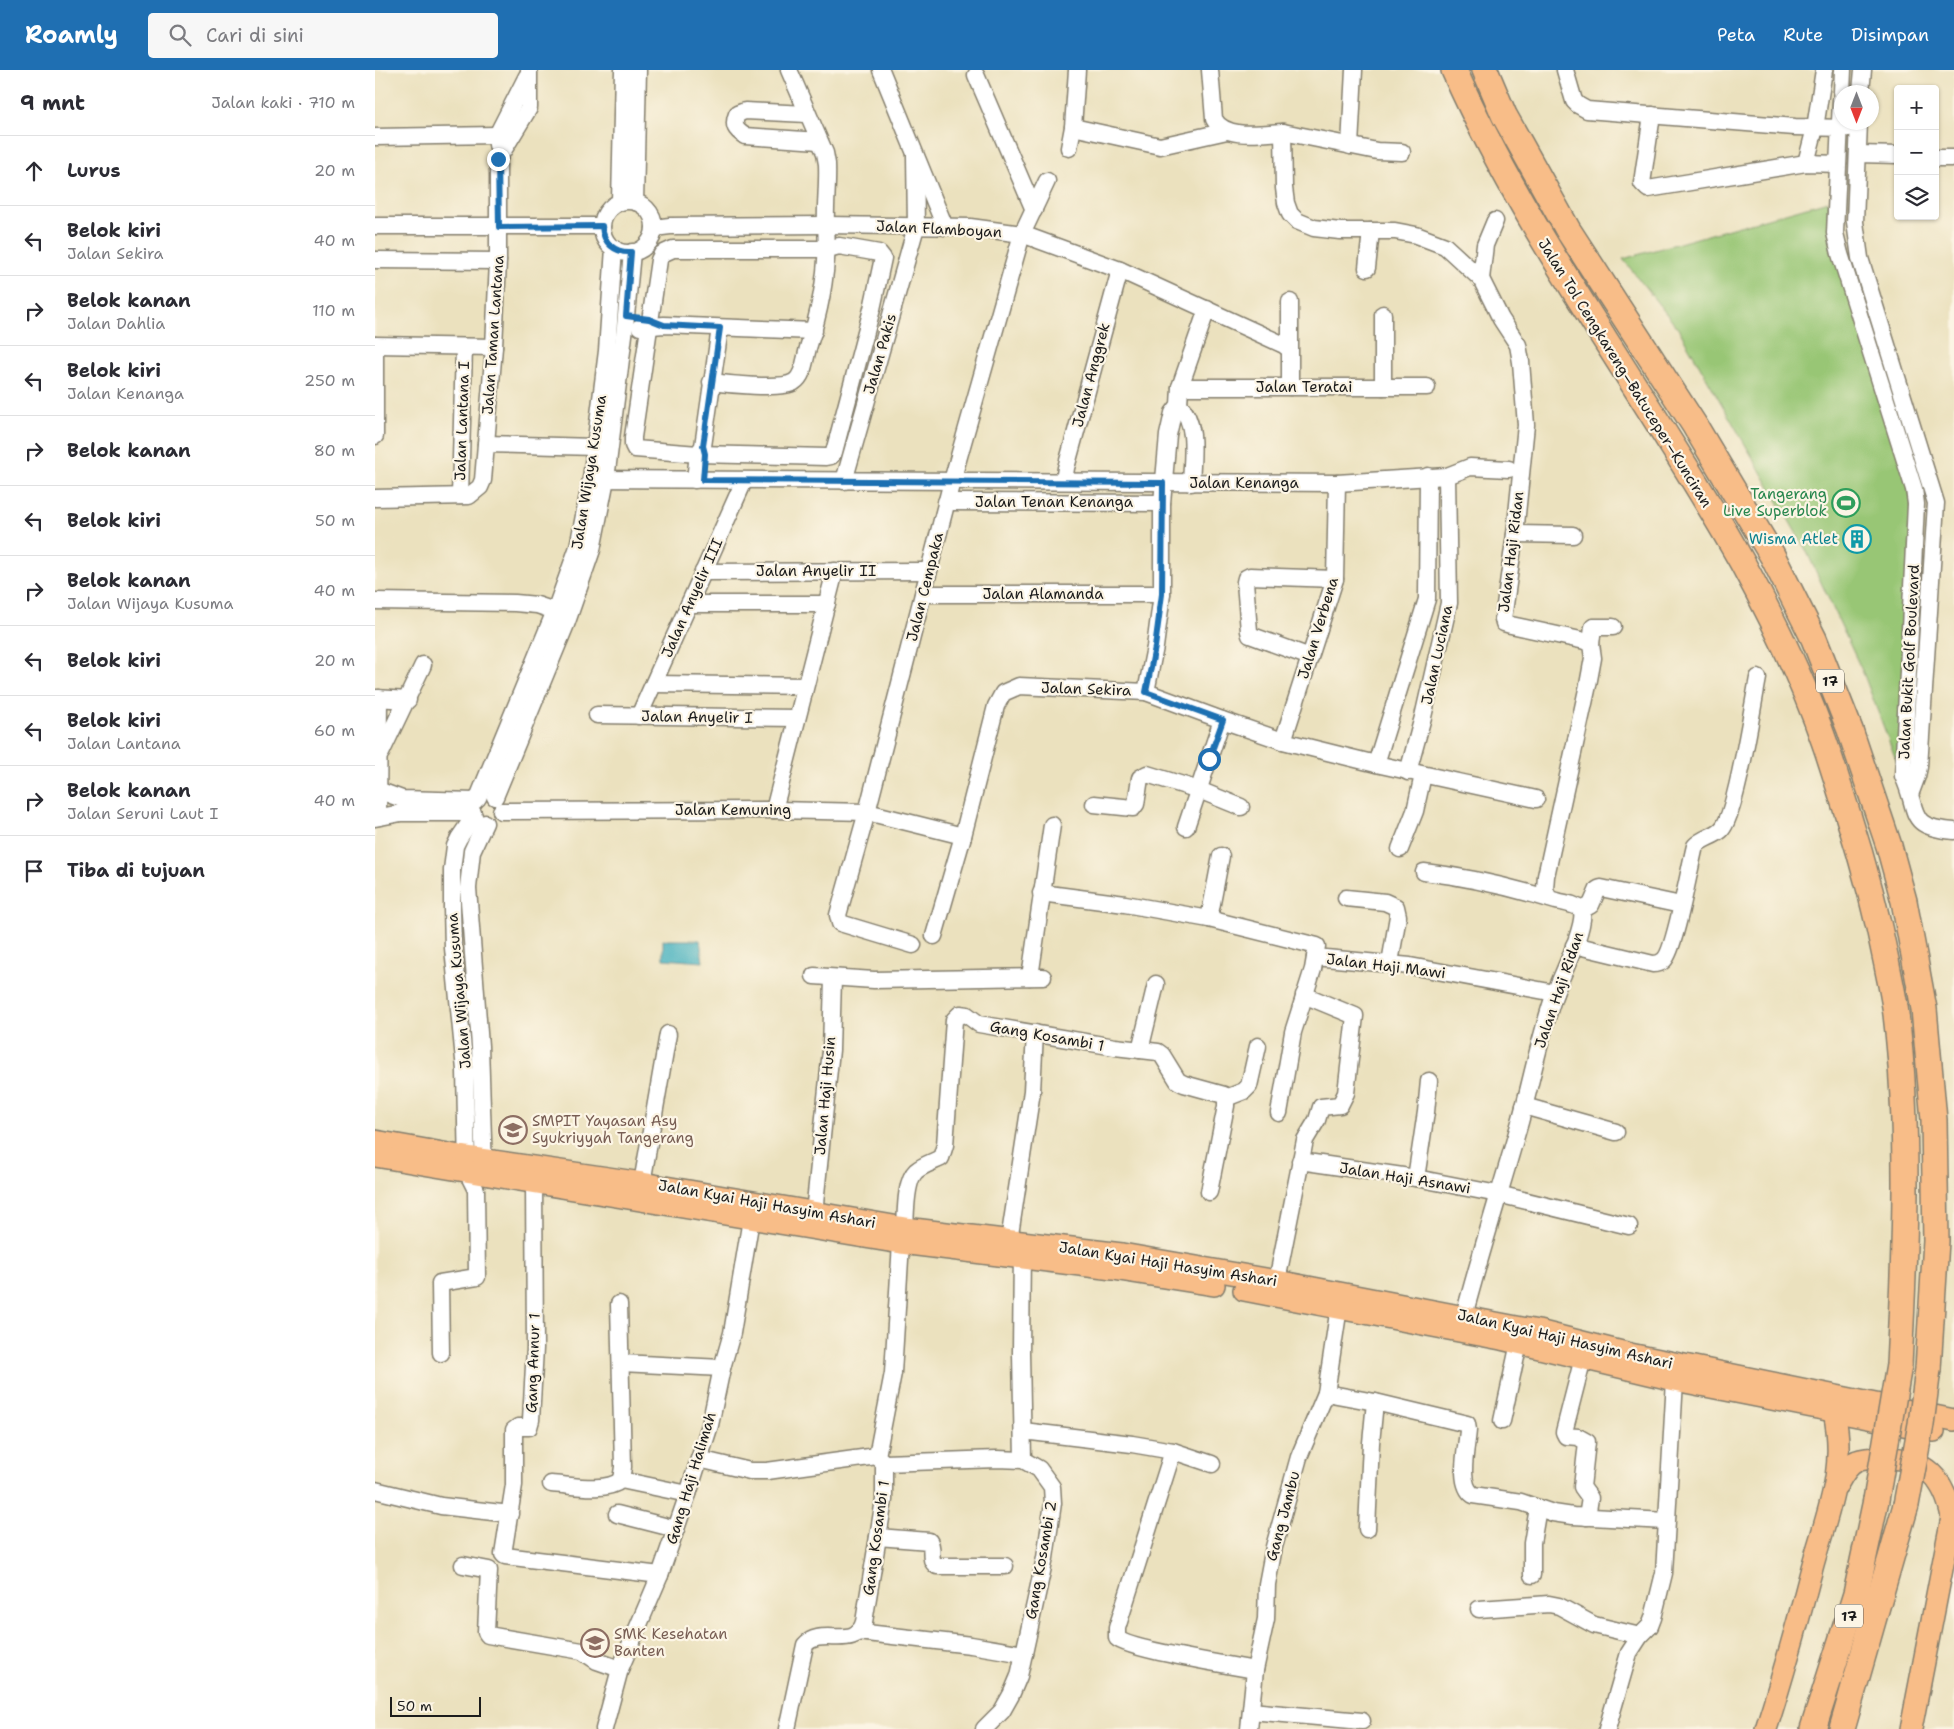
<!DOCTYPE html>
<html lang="id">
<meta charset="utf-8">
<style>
body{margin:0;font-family:"Shantell Sans",sans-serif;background:#f7f7f7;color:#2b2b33}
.controls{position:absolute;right:15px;top:15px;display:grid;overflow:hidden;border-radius:5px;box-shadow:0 1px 4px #0004}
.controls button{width:45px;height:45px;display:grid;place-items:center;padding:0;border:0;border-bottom:1px solid #e1e1e2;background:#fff;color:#2b2b33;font:25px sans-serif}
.compass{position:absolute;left:1459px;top:15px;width:45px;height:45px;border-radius:50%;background:#fff;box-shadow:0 1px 4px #0004;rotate:180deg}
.scale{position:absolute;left:15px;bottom:12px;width:91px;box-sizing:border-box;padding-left:5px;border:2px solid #1c1c1c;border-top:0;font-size:14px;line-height:18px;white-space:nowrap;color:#1c1c1c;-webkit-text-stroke:4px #fcf5e5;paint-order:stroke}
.stop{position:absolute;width:15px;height:15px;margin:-11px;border:4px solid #1f6fb2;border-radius:50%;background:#fff}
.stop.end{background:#1f6fb2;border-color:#fff;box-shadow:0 1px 5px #0008}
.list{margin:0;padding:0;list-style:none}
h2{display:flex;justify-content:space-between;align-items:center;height:65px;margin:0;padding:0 20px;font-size:21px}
h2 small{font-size:16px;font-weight:400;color:#7c7c81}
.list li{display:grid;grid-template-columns:32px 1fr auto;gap:15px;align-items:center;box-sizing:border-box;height:70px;padding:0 20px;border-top:1px solid #e1e1e2}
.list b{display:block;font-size:19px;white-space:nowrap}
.list p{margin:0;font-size:16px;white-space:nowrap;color:#7c7c81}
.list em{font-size:16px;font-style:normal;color:#7c7c81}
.icon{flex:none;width:28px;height:28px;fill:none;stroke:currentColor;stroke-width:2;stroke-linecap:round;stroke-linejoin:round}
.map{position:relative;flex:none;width:1579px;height:1659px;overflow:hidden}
header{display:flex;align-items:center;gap:30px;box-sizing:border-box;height:70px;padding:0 25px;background:#1f6fb2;color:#fff}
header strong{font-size:24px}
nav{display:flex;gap:28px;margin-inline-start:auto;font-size:18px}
.search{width:350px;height:45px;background:#f7f7f7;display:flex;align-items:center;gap:12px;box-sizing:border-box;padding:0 18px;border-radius:5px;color:#7c7c81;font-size:19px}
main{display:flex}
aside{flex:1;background:#fff}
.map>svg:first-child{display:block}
.green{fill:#98c674;stroke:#5a7148}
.water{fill:#40afbd;stroke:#2e666c}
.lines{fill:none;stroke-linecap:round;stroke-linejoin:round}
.minor-casing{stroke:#847e6d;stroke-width:19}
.major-casing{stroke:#847e6d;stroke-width:24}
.highway-casing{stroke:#847e6d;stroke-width:28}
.minor{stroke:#fff;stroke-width:16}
.major{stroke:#f8bd88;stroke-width:21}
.highway{stroke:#f8bd88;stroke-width:25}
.highway-bridge-casing{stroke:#847e6d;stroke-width:28;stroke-linecap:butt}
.highway-bridge{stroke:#f8bd88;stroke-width:25}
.route{stroke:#1f6fb2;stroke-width:6}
.labels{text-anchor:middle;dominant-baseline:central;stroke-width:4.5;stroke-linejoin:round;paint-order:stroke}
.shield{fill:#fcf5e5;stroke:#5f5d58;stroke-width:1}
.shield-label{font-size:14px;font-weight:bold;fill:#1c1c1c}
.street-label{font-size:15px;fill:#1c1c1c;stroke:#fcf5e5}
.leisure-label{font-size:15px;fill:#27864d;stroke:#fcf5e5;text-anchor:end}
.culture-label{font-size:15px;fill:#0d838f;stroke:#fcf5e5;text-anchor:end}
.education-label{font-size:15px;fill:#785e54;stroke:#fcf5e5;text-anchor:start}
</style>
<header>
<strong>Roamly</strong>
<div class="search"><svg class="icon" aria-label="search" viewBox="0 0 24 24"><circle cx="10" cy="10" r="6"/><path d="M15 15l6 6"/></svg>Cari di sini</div>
<nav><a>Peta</a><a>Rute</a><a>Disimpan</a></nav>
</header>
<main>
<aside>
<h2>9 mnt<small>Jalan kaki · 710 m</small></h2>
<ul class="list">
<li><svg class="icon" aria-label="ahead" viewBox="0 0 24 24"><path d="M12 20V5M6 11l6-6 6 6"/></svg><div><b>Lurus</b></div><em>20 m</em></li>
<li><svg class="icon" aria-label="left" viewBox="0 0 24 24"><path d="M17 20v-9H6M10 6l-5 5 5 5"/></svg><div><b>Belok kiri</b><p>Jalan Sekira</p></div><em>40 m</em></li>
<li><svg class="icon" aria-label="right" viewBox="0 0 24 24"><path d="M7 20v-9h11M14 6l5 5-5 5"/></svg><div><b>Belok kanan</b><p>Jalan Dahlia</p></div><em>110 m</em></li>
<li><svg class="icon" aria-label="left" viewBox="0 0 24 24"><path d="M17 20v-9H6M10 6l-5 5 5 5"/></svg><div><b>Belok kiri</b><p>Jalan Kenanga</p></div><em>250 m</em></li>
<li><svg class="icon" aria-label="right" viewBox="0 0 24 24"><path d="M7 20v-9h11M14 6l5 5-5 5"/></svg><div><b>Belok kanan</b></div><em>80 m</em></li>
<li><svg class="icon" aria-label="left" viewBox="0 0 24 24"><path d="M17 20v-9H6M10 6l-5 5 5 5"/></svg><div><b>Belok kiri</b></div><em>50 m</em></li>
<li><svg class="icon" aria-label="right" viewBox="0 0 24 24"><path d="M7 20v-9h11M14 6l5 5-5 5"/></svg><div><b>Belok kanan</b><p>Jalan Wijaya Kusuma</p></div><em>40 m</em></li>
<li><svg class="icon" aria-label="left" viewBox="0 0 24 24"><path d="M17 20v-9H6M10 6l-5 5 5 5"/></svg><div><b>Belok kiri</b></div><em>20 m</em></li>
<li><svg class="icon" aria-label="left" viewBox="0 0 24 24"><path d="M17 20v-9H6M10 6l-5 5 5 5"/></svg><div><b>Belok kiri</b><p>Jalan Lantana</p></div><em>60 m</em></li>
<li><svg class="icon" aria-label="right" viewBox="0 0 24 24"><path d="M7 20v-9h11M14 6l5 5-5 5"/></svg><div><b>Belok kanan</b><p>Jalan Seruni Laut I</p></div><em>40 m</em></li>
<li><svg class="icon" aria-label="arrive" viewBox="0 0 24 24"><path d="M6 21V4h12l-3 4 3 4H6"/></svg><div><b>Tiba di tujuan</b></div></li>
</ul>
</aside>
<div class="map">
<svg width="1579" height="1659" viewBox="0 0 1579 1659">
<rect width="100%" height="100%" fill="#fcf5e5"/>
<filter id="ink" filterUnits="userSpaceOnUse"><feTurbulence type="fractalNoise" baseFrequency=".02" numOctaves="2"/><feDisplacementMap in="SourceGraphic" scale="10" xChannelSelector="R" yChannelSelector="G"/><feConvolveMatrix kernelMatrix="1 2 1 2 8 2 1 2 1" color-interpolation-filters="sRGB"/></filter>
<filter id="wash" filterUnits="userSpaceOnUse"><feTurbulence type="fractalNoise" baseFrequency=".0096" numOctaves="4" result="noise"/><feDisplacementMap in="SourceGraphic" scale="20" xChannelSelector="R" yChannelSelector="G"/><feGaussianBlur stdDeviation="1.12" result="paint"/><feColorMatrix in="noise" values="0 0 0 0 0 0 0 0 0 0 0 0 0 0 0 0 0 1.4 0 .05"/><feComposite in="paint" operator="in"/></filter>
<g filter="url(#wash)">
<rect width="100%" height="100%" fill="#ebe1be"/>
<path class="green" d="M1453,131L1533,410L1540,456L1523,695L1489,605L1431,480L1304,260L1248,189Z"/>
<path class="water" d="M288,870H325L328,892L288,889Z"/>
</g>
<g filter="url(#ink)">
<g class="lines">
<defs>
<g id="minor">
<path d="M506,0L570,157"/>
<path d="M835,0L839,49C850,70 887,63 908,62"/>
<path d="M1190,0L1199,31L1203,35L1212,40L1420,57L1474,58"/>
<path d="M601,5L659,140"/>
<path d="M1467,22L1468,0"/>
<path d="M1486,22L1488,0"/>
<path d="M1466,30L1460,163L1465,184L1539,419L1541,434L1528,706C1545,742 1530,757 1579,761"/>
<path d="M432,44L370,41L362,44C357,56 361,60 370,66L444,71"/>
<path d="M1277,45L1267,113L1273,119L1431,93L1463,94"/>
<path d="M1484,52L1480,152L1485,188L1561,433L1544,697L1542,706L1536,722"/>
<path d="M698,57L785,76L852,61"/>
<path d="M0,67L122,65"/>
<path d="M122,75V65L152,6"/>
<path d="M975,76L979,0"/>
<path d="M694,78L698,57L702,0"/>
<path d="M1027,82L1002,81L908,62L909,118L911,133L915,144L922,151L939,158L965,161H1020L1041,165L1070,176L1106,209L1126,249L1143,275L1146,292L1151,355L1140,464L1128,549L1129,553L1136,555L1210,571L1216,574L1218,588L1213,615L1171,806L1170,819L1173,827"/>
<path d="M1483,84L1523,85"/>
<path d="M1560,88H1579"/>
<path d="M1431,93L1440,58L1449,0"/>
<circle cx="253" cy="157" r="26"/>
<path d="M245,132L248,0"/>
<path d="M260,132L263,0"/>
<path d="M0,156H227"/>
<path d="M279,158L295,156L451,155L595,157L647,164L745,200L909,275L914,279"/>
<path d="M464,176L504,183L508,188L497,239L459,382L456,386L451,387L323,384L260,379L258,375V367L284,190L287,184L298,179H453Z"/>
<path d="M0,190L123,191"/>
<path d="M992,198L996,161"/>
<path d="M1106,209L1110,175L1120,151"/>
<path d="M1008,244V317"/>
<path d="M265,257L289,255L439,261"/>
<path d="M0,275L119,277"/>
<path d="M336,312C351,314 407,320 419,312C429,306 430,288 433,278C446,238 454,196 451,155C450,135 453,114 452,94L450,83L414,0"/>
<path d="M805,317H1052"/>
<path d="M915,317V232"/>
<path d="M804,335C823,353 817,388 816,413"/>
<path d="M0,366V275"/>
<path d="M111,374L220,377"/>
<path d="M216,409L962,413L1072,406L1095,397L1134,399"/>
<path d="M320,410L323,384L328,376L345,258"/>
<path d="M469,411L541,157L540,85"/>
<path d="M689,411L691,398L745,200"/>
<path d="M85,426L89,277"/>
<path d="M0,428L94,426L105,417L108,410L119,277L123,191V89L154,38V0"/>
<path d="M571,432L787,433"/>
<path d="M1140,464L1198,465"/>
<path d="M328,502L553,501"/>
<path d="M548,524H787"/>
<path d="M0,531L140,533L162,535L180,541"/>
<path d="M314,534H452"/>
<path d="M1216,574L1218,557H1238"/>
<path d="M935,587L875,565L874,561L870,512L871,508L875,506L960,509"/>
<path d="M279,614L430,616"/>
<path d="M771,622L780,577L787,524V433L793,365L798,343L804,335L805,317L832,239"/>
<path d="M0,628L33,630"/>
<path d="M222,645L422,648"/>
<path d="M264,646L369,411"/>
<path d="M908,671L960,509L962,413"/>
<path d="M6,683L48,595"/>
<path d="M1001,694L1052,529L1053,406"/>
<path d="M1033,702L1048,647L1074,533L1072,406"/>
<path d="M0,719L27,729L100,731"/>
<path d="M120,727L192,552L217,480L231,409L250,257L257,182"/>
<path d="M103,728L180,541L203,477L216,409L232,281L239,178"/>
<path d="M719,734L758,738L761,734L765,708L772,704L824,720L866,737"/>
<path d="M399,740L460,501"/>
<path d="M126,741L399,740L492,742L588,766"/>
<path d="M3,747L4,628"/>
<path d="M0,748L26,743H98"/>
<path d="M811,757L847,650"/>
<path d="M1025,779L1040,741L1048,705"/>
<path d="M1049,802C1093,807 1139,818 1181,831C1190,833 1200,834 1207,840"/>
<path d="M666,823L750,834L834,849L942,876L938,899L918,962L904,1043"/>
<path d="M971,828L1010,832L1021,837L1023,846L1015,893"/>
<path d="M1207,840L1216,835L1223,819L1226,818L1306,835"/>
<path d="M834,849L846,786"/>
<path d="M559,866L588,766L621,636L628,623L644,616L771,622L847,650L908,671L1001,694L1161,729"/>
<path d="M538,875L465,853L463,845L492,742L577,411L647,164L672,111"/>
<path d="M1199,875L1278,894C1282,894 1286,893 1289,890C1300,880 1315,795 1320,776C1327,768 1338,767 1346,760C1361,747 1378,633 1383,608"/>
<path d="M940,887L1035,896L1180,923"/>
<path d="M439,906L499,910L668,907"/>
<path d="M655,907L677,755"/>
<path d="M765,980L781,914"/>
<path d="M851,1028L869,1021L874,1016L883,976"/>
<path d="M1149,1036L1241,1062"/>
<path d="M925,1091L1041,1108L1123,1124L1254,1156"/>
<path d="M109,1100L105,976L93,818L97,781L110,753"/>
<path d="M1041,1108L1051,1042L1054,1011"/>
<path d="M159,1113L160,1278L156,1350L154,1357H143L139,1360V1415L128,1484L130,1486L285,1505"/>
<path d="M267,1113L293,964"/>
<path d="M439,1143L456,980L458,908"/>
<path d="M530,1158C531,1143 530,1111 541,1101C548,1095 558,1092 566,1088L570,1075L579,950L585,944L592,945L604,954L740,977L783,982L787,985L803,1011L809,1014L849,1025L851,1028V1036L834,1122"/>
<path d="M634,1171L657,1021L660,963"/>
<path d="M647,1177L646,1283L648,1390"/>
<path d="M902,1211L930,1070L942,1050L946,1037L965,1035L971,1023L980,946L929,925"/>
<path d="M244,1234L248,1397L246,1410L313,1424"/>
<path d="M1089,1246C1106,1181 1127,1116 1145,1052C1157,1009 1165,965 1180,923C1187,905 1211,857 1207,840"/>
<path d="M66,1283L65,1213L102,1207L101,1120L92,1102L90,1000L78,878L77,838V800L80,776L84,768L99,746"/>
<path d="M1208,1288L1189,1362L1191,1366L1203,1367L1212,1372L1207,1417L1215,1428L1212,1447"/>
<path d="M246,1293L347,1298"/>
<path d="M951,1323L1000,1332L996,1373L992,1459"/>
<path d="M1000,1332L1092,1354L1093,1360C1092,1377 1082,1414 1098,1425L1146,1432L1178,1443L1198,1446L1291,1451"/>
<path d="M1127,1351L1144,1273"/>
<path d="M648,1361L757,1374L798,1381L837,1394"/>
<path d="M798,1381L742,1558V1568C752,1579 858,1596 880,1600"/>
<path d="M324,1389L375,1401H392L502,1386"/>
<path d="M509,1393L622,1389L648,1390L664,1399L677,1417L678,1433L670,1488L644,1606L636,1625L627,1641L609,1659"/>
<path d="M176,1414C195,1415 231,1423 246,1410"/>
<path d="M0,1420L66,1436L135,1444"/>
<path d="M242,1444L301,1459"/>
<path d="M503,1467L554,1471C560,1479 552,1490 562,1496H630"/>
<path d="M88,1495L114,1500L111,1562L113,1565L207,1581L222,1591L245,1599"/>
<path d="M1157,1505V1473L1163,1438"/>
<path d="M1104,1539L1174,1534L1184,1536L1219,1555L1265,1566"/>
<path d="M483,1562L596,1575L649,1584"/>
<path d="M876,1641L987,1651"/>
<path d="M229,1659L245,1599L285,1505L313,1424L335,1355L347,1298L357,1263L376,1149"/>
<path d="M412,1659L430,1575C445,1556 481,1581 489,1552L509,1430V1393L502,1386L518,1303L526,1173"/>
<path d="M874,1659L880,1600L891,1549L892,1514L899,1477L924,1387L951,1323L964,1237"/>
<path d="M1232,1659L1254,1583L1265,1566L1275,1556L1278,1548L1289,1503L1300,1310"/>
</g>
<g id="major">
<path d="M0,1071L91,1087L267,1113L530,1158L747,1184L902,1211L1163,1261L1255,1284L1579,1350"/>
<path d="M0,1086L526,1173L738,1199L839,1215"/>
<path d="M869,1220L1126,1269L1300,1310L1559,1361"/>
<path d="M1462,1415C1467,1406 1472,1395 1482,1391C1489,1388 1501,1388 1509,1388C1549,1387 1570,1409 1577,1447"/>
<path d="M1391,1659C1408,1606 1423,1552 1437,1498C1452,1442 1472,1401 1459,1342"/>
<path d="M1536,1659L1579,1437"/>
</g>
<g id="highway">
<path d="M1079,0C1156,174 1274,326 1367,492C1398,549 1428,610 1449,671C1458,696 1465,721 1473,745C1489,795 1502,844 1512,895C1515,911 1519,927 1521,944C1535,1060 1530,1178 1524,1295"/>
<path d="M1110,0L1129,45L1193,160L1320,356L1397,485L1439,569L1475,660L1514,776L1529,831L1549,939L1559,1050L1561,1171L1553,1299"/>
<path d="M1438,1659L1481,1524L1501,1430"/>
<path d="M1467,1659L1531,1435"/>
</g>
</defs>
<use href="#minor" class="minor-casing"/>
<use href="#major" class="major-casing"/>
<use href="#highway" class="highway-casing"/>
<use href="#minor" class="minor"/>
<use href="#major" class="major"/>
<use href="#highway" class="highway"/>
<defs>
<g id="highway-bridge">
<path d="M1501,1430L1524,1295"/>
<path d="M1531,1435L1546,1354L1553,1299"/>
</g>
</defs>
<use href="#highway-bridge" class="highway-bridge-casing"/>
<use href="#highway-bridge" class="highway-bridge"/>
</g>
</g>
<g class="lines" filter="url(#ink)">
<path class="route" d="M123,89L124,157L227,156C228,173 240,183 256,182L251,246L274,249L289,255L345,258L328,376L330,384L328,410L788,413L787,524L780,577L771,622L848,650L834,689"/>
</g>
<defs>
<symbol id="stadium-ring" viewBox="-11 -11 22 22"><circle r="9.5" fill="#fcf5e5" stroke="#2e9e5b" stroke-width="1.5"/><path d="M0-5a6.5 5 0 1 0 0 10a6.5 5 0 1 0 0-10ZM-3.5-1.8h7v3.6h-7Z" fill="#2e9e5b"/></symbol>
<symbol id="building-ring" viewBox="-11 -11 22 22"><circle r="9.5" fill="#fcf5e5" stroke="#0f9aa8" stroke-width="1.5"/><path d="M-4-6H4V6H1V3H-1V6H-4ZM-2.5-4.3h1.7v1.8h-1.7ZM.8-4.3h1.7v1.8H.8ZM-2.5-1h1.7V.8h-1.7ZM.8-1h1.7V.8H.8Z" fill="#0f9aa8"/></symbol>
<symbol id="school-ring" viewBox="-11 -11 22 22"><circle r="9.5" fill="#fcf5e5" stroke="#8d6e63" stroke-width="1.5"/><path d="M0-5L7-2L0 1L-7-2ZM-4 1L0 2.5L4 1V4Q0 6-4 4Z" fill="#8d6e63"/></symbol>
</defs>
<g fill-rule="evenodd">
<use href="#stadium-ring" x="1455" y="417" width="32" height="32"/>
<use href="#building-ring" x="1466" y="453" width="32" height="32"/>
<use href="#school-ring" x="122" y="1044" width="32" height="32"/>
<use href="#school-ring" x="204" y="1557" width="32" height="32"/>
</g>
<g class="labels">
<g class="shield">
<rect x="1441" y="599.5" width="28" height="23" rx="4"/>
<rect x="1460" y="1534.5" width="28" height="23" rx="4"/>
</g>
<g class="shield-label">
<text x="1455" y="611">17</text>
<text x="1474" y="1546">17</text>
</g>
<g class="street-label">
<text transform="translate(564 159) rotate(3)">Jalan Flamboyan</text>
<text transform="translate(118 265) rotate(-86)">Jalan Taman Lantana</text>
<text transform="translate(505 284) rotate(-74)">Jalan Pakis</text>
<text transform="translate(1250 303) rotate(58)">Jalan Tol Cengkareng–Batuceper–Kunciran</text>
<text transform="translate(716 305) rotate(-75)">Jalan Anggrek</text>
<text x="929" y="317">Jalan Teratai</text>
<text transform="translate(87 351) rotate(-88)">Jalan Lantana I</text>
<text transform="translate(214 402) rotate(-81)">Jalan Wijaya Kusuma</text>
<text x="869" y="413">Jalan Kenanga</text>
<text x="679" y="432">Jalan Tenan Kenanga</text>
<text transform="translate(1136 482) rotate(-83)">Jalan Haji Ridan</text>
<text x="441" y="501">Jalan Anyelir II</text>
<text transform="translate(550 517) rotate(-76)">Jalan Cempaka</text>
<text x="668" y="524">Jalan Alamanda</text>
<text transform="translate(317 528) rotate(-66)">Jalan Anyelir III</text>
<text transform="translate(943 558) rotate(-73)">Jalan Verbena</text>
<text transform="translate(1062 585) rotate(-78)">Jalan Luciana</text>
<text transform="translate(1534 592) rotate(-87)">Jalan Bukit Golf Boulevard</text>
<text transform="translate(711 619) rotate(2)">Jalan Sekira</text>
<text transform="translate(322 647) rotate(1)">Jalan Anyelir I</text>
<text x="358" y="740">Jalan Kemuning</text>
<text transform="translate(1011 896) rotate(7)">Jalan Haji Mawi</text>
<text transform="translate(1184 920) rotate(-71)">Jalan Haji Ridan</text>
<text transform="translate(84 921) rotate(-95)">Jalan Wijaya Kusuma</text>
<text transform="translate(672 966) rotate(10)">Gang Kosambi 1</text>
<text transform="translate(450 1026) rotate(-85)">Jalan Haji Husin</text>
<text transform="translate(1030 1108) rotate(9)">Jalan Haji Asnawi</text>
<text transform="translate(392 1134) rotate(10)">Jalan Kyai Haji Hasyim Ashari</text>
<text transform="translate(793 1194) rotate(9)">Jalan Kyai Haji Hasyim Ashari</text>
<text transform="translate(1190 1269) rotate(13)">Jalan Kyai Haji Hasyim Ashari</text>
<text transform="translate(158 1293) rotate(-88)">Gang Annur 1</text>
<text transform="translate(316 1408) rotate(-73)">Gang Haji Halimah</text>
<text transform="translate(908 1446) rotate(-75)">Gang Jambu</text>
<text transform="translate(501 1468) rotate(-82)">Gang Kosambi 1</text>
<text transform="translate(666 1490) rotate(-80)">Gang Kosambi 2</text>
</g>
<g class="leisure-label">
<text x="1452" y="424">Tangerang<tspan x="1452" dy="17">Live Superblok</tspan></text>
</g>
<g class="culture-label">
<text x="1463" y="469">Wisma Atlet</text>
</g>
<g class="education-label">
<text x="157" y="1051">SMPIT Yayasan Asy<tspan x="157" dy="17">Syukriyyah Tangerang</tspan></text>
<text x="239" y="1564">SMK Kesehatan<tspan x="239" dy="17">Banten</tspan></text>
</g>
</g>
</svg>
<div class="controls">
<button>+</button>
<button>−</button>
<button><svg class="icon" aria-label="layers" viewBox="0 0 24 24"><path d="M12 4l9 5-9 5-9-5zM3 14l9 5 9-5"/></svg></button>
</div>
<svg class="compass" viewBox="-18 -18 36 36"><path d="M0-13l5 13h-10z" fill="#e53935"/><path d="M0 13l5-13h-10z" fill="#7c7c81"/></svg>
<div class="scale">50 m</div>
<div class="stop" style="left:834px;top:689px"></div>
<div class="stop end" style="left:123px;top:89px"></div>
</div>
</main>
